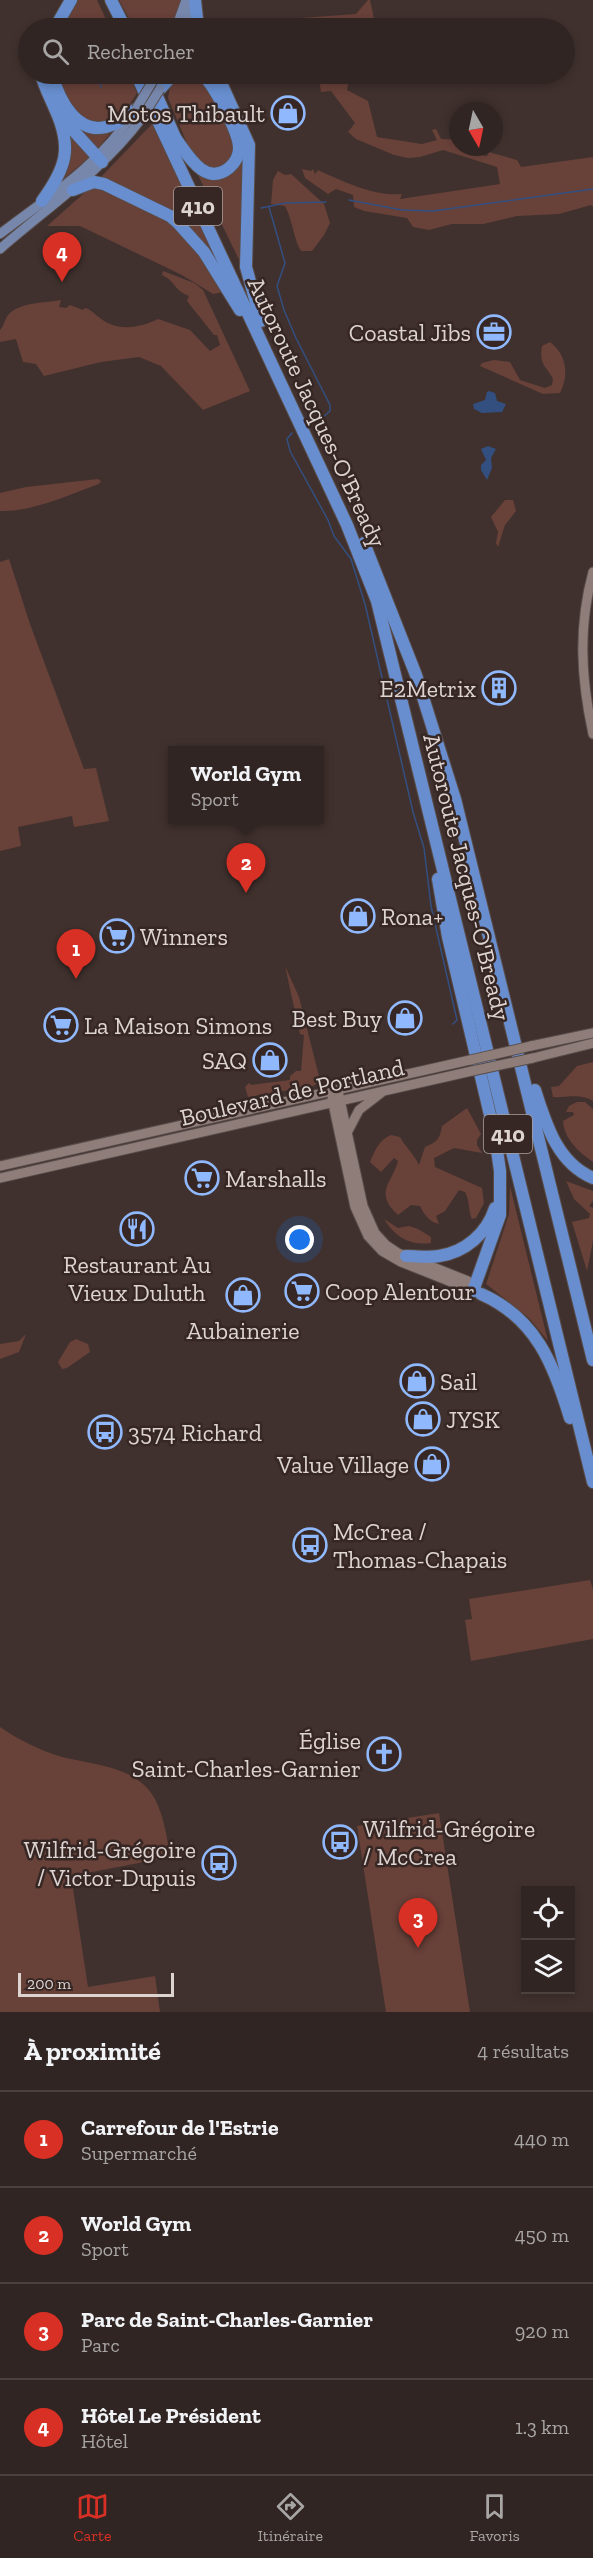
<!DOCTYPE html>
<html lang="fr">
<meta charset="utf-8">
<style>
body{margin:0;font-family:"Zilla Slab",serif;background:#3c312f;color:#f1f3f6}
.controls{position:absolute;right:18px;bottom:18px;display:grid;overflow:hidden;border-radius:0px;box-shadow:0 3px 9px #0003}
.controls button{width:54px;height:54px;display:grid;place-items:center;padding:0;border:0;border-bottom:2px solid #4b4240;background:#302522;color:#f1f3f6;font:30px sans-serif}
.compass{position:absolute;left:449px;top:102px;width:54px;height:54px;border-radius:50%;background:#302522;box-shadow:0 3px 9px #0003;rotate:171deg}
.scale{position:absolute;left:18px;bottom:15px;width:156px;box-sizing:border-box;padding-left:6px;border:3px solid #ddd4d1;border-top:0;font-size:16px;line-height:21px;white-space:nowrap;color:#ddd4d1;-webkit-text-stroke:4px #362724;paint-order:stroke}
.you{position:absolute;left:300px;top:1240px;width:21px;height:21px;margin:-15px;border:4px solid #fff;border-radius:50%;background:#1a73e8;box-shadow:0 0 0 9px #1a73e833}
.badge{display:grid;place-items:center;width:39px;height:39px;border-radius:50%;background:#d93025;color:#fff;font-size:20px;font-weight:700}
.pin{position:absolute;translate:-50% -50px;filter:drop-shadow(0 2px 3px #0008)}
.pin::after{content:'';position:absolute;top:32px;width:21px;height:18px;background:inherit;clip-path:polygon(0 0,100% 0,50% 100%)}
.popup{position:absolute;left:168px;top:746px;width:156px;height:78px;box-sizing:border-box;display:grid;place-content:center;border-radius:0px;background:#302522;filter:drop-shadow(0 2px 4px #0005);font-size:20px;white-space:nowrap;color:#a8a5a5}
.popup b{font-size:22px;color:#f1f3f6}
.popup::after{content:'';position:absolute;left:50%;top:100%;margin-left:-12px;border:12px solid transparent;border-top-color:#302522}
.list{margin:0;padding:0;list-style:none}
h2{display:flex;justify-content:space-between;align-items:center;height:78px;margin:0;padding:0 24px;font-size:26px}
h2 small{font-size:20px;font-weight:400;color:#a8a5a5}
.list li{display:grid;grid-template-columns:39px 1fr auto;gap:18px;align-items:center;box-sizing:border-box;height:96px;padding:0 24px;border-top:2px solid #4b4240}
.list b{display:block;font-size:22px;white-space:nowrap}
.list p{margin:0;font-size:20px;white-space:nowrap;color:#a8a5a5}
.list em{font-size:20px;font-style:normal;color:#a8a5a5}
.icon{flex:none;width:33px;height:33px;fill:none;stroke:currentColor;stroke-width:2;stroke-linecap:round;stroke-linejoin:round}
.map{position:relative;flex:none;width:593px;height:2012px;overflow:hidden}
.search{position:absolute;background:#302522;box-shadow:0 3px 9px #0003;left:18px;right:18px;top:18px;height:66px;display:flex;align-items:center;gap:15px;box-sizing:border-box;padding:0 21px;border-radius:33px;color:#a8a5a5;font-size:22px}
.sheet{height:462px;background:#302522}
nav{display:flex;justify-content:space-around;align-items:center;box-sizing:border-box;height:84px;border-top:2px solid #4b4240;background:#302522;font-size:16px;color:#a8a5a5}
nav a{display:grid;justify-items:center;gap:3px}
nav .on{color:#d93025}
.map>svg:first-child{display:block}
.green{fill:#684139}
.water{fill:#334f80}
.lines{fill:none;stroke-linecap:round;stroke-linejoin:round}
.stream{stroke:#334f80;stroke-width:1.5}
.secondary-casing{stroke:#594d4a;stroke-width:11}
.primary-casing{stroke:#594d4a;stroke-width:11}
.highway-casing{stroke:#594d4a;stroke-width:14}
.secondary{stroke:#8e7d78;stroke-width:9}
.primary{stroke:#7787ac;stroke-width:9}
.highway{stroke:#688ecf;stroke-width:12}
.secondary-bridge-casing{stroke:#594d4a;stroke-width:11;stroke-linecap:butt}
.primary-bridge-casing{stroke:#594d4a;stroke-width:11;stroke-linecap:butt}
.secondary-bridge{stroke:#8e7d78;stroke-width:9}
.primary-bridge{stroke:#7787ac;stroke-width:9}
.labels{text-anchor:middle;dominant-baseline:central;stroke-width:5;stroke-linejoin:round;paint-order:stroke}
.shield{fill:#362724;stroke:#aba09d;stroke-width:1.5}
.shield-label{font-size:22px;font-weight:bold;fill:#ddd4d1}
.poi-label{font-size:24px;fill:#ddd4d1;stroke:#362724;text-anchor:start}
.street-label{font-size:24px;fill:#ddd4d1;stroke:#362724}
</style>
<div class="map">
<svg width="593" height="2012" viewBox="0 0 593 2012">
<rect width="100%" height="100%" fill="#40312e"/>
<g class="green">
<path d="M74,0H97L110,28L87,25L59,28Z"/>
<path d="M119,0H181L172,28H134Z"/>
<path d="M368,0H370L376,28L357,27L355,20L300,23V18L356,14Z"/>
<path d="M56,74H128L137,93C121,118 121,118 92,124L72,109Z"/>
<path d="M186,74C211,76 224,122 234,142L235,147L227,166L204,169L189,148L168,98L171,82Z"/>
<path d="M207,74H214L243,135V268L198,175L209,177L242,152Z"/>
<path d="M322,74H353L350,75L347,90L368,101L377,137L422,144L437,140L432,130L436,129L441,139L458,140V147L476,148L477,155L487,156L489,152L517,160L521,167L593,157V207L591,205L559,214L517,216L483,224H452L429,230L413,227L407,218L364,211L354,207L353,195L336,189L328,194L305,178L302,169L311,171L313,169L315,174L318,170C342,181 375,197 402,194L400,199L500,184L497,167L443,150L420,157L408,158L394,155L356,139L348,132L355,123L331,91L321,92L319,79Z"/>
<path d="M65,114L113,130L93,154L60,182L66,171Z"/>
<path d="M152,124L240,305L198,240L99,179Z"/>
<path d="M278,171L285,175L291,174L324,204L330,223L324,235L312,251H301C294,241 293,221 285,206L271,204L273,180Z"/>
<path d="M98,186L167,218L200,254L224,292L213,294L182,275L80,226H47L91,187Z"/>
<path d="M163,271L194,283L203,290L250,391L203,410L161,366L139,357L101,362L44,376L36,364L23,362L16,339L0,342V330C5,325 4,319 9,314C21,302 45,303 61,300L59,307L66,308L70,305L83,310L85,308C92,310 94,314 100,318C117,332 140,328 158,319L190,330L210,351L220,345L217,335H214L187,301L189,296C173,290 176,281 162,275Z"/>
<path d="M550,342C567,355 569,375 560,393L543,394L480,366L482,363L494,360L510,362L520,380L545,388L552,385L553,379C545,364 539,365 542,346Z"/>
<path d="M98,479L101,481L99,484C68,495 33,512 0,511V493L26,487Z"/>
<path d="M505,500H513L516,511L505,525L498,547L496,543L498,532L491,517Z"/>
<path d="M9,559L30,624L84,769L96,768L109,821L74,827L72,816L18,827L21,846L0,851V562Z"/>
<path d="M285,966L299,997L320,1080L318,1083L313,1086L248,1097L245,1087L249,1083L251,1085L290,1080V1076L296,1071H301L304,1035L300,1034Z"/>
<path d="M593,1062V1101C579,1093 567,1098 553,1097L551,1087L559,1086L577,1066Z"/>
<path d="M577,1102H585L593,1109V1162C579,1152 564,1139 563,1121L574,1115L573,1112H566L569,1106Z"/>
<path d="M467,1108L481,1134L477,1140V1145L482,1153L454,1148L434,1158L435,1167L482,1188L484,1203L476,1218L472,1219C468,1210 470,1201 465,1192L459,1190L445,1211L436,1216L439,1224C429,1222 424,1214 420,1206L411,1205L398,1215C373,1192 393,1182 398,1161L394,1158L381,1172L370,1162C375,1150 379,1140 391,1135L400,1137C406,1148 414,1154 419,1165L425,1147C437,1142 440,1139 442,1126Z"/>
<path d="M566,1181L593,1191V1201L589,1206L593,1208V1241L587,1271L572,1222L589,1218L590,1214L574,1199Z"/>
<path d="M510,1186L548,1341L529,1318L486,1284L509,1214Z"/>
<path d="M384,1219L398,1228L409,1226L418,1229L431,1237V1243C410,1246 395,1237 384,1219Z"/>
<path d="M26,1334L19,1352L0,1359V1344L19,1341Z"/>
<path d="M76,1339L88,1344L90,1352L67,1368L62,1369L58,1362L70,1342Z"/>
<path d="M590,1580L593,1589V1639L471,1661L465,1620L472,1619L469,1599Z"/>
<path d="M0,1727C19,1740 39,1750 62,1757C94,1765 137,1766 155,1799C164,1817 167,1837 170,1857L71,1876L88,1987L155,1976L160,2012H0Z"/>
<path d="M439,1813L470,2012H386L357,1826Z"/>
</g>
<g class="water">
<path d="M489,391L495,393L497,401L506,404L502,412L482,413L474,409L473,404L485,400L487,392Z"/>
<path d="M488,446L496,449L491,458L492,468L487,480L481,470V465L486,460L481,449Z"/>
</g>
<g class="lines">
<g class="stream">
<path d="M95,74L101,87"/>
<path d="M349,200L402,210L433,211L593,189"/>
<path d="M269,207L285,263L277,286L284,310L296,338L330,405V411L320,420"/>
<path d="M261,208L285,203L326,202"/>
<path d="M292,433L287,439L290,451L328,520L334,536L351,559L365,604L413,812L424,848L431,906L457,1020L453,1024"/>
</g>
<defs>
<g id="secondary">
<path d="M593,572C578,627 581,679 593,734"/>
<path d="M531,1046L593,1033"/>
<path d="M533,1058L593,1043"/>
<path d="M339,1095L363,1206L375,1233L386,1245L398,1253L468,1281L477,1290"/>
<path d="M332,1099L355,1207L368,1236L382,1251L401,1262L479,1293"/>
<path d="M347,1133L359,1110L381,1093"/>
<path d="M0,1166L470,1060"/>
<path d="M0,1178L472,1071"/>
</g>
<g id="primary">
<path d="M176,28L186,0"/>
<path d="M185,28L194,2"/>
<path d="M0,234C47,198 100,165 133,113"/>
<path d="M0,249C48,207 102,171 141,119"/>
</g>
<g id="highway">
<path d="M111,0L125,28"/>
<path d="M195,0L198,28"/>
<path d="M55,28L71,0"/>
<path d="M41,74C44,86 50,97 55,109C73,148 66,168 42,201"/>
<path d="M52,74C59,100 78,139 112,125C121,122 128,114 136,109"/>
<path d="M136,74L347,525L377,601L593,1482"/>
<path d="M147,74L178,144"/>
<path d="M217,74L249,145L246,267L261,321"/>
<path d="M160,89L174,74"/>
<path d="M62,118L102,162"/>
<path d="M176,139C188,155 205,187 229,168C235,163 239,156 239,148C239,133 213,82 201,74"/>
<path d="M73,190L94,182L104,184L170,216L178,223L204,252L240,310"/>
<path d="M364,543L416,675L455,799L593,1360"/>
<path d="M438,879L448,937L495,1136L500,1171V1215L473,1291"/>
<path d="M535,1090C546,1124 557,1163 593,1178"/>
<path d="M406,1256C417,1256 428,1258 439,1256C466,1252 487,1233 495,1208"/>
<path d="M481,1294C536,1318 554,1365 570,1418"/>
</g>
</defs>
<use href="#secondary" class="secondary-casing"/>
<use href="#primary" class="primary-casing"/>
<use href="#highway" class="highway-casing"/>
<use href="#secondary" class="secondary"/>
<use href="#primary" class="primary"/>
<use href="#highway" class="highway"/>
<defs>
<g id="secondary-bridge">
<path d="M470,1060L531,1046"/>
<path d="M472,1071L533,1058"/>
</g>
<g id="primary-bridge">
<path d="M136,109L157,74"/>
<path d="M141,119L160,89"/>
</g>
</defs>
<use href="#secondary-bridge" class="secondary-bridge-casing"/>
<use href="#primary-bridge" class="primary-bridge-casing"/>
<use href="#secondary-bridge" class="secondary-bridge"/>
<use href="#primary-bridge" class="primary-bridge"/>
</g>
<defs>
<symbol id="shop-ring" viewBox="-11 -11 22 22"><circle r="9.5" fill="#362724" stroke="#90b8fd" stroke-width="1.5"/><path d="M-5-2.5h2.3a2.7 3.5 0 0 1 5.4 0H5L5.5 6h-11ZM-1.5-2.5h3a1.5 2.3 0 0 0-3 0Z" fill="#90b8fd"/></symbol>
<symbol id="office-ring" viewBox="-11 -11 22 22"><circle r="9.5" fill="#362724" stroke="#90b8fd" stroke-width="1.5"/><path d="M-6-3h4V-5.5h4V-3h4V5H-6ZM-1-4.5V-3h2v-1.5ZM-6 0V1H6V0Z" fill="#90b8fd"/></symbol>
<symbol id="building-ring" viewBox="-11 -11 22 22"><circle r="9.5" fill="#362724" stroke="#90b8fd" stroke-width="1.5"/><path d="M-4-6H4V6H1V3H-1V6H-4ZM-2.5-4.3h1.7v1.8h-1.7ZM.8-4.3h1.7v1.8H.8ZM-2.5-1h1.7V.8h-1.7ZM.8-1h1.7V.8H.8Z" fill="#90b8fd"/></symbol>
<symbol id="supermarket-ring" viewBox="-11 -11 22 22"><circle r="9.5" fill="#362724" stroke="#90b8fd" stroke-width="1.5"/><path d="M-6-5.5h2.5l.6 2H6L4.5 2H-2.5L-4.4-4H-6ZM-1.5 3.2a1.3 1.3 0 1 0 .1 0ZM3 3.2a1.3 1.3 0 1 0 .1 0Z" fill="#90b8fd"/></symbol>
<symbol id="restaurant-ring" viewBox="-11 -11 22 22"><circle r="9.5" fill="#362724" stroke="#90b8fd" stroke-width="1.5"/><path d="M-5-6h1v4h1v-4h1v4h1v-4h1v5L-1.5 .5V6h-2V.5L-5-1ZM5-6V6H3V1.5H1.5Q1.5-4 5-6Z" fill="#90b8fd"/></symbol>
<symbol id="bus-ring" viewBox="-11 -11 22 22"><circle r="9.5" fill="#362724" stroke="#90b8fd" stroke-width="1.5"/><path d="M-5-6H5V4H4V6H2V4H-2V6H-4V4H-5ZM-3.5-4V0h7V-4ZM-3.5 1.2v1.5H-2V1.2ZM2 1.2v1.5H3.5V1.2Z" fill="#90b8fd"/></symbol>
<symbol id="church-ring" viewBox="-11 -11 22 22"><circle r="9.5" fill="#362724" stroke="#90b8fd" stroke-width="1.5"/><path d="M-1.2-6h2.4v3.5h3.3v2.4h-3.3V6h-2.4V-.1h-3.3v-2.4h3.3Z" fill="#90b8fd"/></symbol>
</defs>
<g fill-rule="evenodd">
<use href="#shop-ring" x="269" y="94" width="38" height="38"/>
<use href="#office-ring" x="475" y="313" width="38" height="38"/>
<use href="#building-ring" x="480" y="669" width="38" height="38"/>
<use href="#shop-ring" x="339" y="897" width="38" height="38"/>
<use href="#supermarket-ring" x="98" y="917" width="38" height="38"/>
<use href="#shop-ring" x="386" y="999" width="38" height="38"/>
<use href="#supermarket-ring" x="42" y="1006" width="38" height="38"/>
<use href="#shop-ring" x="251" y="1041" width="38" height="38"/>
<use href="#supermarket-ring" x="183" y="1159" width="38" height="38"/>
<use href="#restaurant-ring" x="118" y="1210" width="38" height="38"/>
<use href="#supermarket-ring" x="283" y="1272" width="38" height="38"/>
<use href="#shop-ring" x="224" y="1276" width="38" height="38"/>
<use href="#shop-ring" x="398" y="1362" width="38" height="38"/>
<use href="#shop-ring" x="404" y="1400" width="38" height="38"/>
<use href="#bus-ring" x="86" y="1413" width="38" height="38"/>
<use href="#shop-ring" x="413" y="1445" width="38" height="38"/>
<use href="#bus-ring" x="291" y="1526" width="38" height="38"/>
<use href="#church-ring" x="365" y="1735" width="38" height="38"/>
<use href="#bus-ring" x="321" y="1823" width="38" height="38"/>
<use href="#bus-ring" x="200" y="1844" width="38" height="38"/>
</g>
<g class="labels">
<g class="shield">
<rect x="174" y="187" width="48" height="38" rx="4.5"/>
<rect x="484" y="1115" width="48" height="38" rx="4.5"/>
</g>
<g class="shield-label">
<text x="198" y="206">410</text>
<text x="508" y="1134">410</text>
</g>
<g class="poi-label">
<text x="265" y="113" text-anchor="end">Motos Thibault</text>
<text x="471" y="332" text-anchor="end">Coastal Jibs</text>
<text x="476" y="688" text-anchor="end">E2Metrix</text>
<text x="381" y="916">Rona+</text>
<text x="140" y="936">Winners</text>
<text x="382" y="1018" text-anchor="end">Best Buy</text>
<text x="84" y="1025">La Maison Simons</text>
<text x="247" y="1060" text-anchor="end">SAQ</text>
<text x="225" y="1178">Marshalls</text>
<text x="137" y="1264" text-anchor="middle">Restaurant Au<tspan x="137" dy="28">Vieux Duluth</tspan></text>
<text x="325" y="1291">Coop Alentour</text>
<text x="243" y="1330" text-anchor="middle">Aubainerie</text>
<text x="440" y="1381">Sail</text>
<text x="446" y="1419">JYSK</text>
<text x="128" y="1432">3574 Richard</text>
<text x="409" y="1464" text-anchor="end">Value Village</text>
<text x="333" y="1531">McCrea /<tspan x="333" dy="28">Thomas-Chapais</tspan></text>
<text x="361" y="1740" text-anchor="end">Église<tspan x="361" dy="28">Saint-Charles-Garnier</tspan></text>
<text x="363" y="1828">Wilfrid-Grégoire<tspan x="363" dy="28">/ McCrea</tspan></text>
<text x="196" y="1849" text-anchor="end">Wilfrid-Grégoire<tspan x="196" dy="28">/ Victor-Dupuis</tspan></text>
</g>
<g class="street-label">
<text transform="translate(317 412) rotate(65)">Autoroute Jacques-O'Bready</text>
<text transform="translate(467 877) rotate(76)">Autoroute Jacques-O'Bready</text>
<text transform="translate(292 1092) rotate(-13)">Boulevard de Portland</text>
</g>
</g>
</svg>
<div class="controls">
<button><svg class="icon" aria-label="locate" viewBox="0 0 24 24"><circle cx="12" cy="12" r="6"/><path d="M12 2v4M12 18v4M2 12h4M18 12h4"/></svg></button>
<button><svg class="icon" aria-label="layers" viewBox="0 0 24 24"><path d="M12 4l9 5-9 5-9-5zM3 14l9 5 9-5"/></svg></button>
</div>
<svg class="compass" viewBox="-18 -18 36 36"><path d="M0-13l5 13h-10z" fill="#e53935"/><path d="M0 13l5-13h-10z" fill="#a8a5a5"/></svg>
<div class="scale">200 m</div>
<div class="you"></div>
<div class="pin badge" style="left:76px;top:979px">1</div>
<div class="pin badge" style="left:246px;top:893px">2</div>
<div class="popup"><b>World Gym</b>Sport</div>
<div class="pin badge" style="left:418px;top:1948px">3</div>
<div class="pin badge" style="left:62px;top:282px">4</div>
<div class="search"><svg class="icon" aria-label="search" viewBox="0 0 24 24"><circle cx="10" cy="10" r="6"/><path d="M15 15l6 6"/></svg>Rechercher</div>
</div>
<section class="sheet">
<h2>À proximité<small>4 résultats</small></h2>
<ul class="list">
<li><span class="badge">1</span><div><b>Carrefour de l'Estrie</b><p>Supermarché</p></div><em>440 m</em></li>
<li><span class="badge">2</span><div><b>World Gym</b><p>Sport</p></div><em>450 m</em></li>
<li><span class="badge">3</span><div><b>Parc de Saint-Charles-Garnier</b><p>Parc</p></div><em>920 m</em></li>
<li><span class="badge">4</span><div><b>Hôtel Le Président</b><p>Hôtel</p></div><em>1.3 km</em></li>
</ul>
</section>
<nav>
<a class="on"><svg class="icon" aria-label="map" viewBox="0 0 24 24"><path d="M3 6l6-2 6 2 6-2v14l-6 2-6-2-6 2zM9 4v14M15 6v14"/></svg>Carte</a>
<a><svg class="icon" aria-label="directions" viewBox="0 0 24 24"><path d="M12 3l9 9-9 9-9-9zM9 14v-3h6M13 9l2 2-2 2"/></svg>Itinéraire</a>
<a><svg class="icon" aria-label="saved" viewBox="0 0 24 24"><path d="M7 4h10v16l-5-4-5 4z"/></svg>Favoris</a>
</nav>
